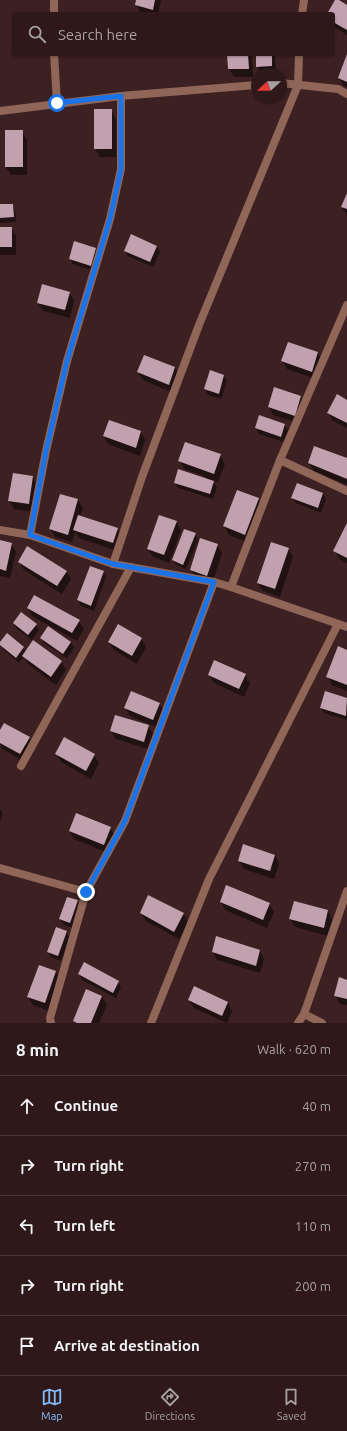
<!DOCTYPE html>
<meta charset="utf-8">
<style>
body{margin:0;font-family:Ubuntu,sans-serif;background:#3a2527;color:#f1f3f6}
.compass{position:absolute;left:251px;top:68px;width:36px;height:36px;border-radius:50%;background:#2e181a;box-shadow:0 1px 3px #0004;rotate:249deg}
.stop{position:absolute;width:12px;height:12px;margin:-9px;border:3px solid #1a73e8;border-radius:50%;background:#fff}
.stop.end{background:#1a73e8;border-color:#fff;box-shadow:0 1px 4px #0008}
.list{margin:0;padding:0;list-style:none}
h2{display:flex;justify-content:space-between;align-items:center;height:52px;margin:0;padding:0 16px;font-size:17px}
h2 small{font-size:13px;font-weight:400;color:#a7a0a2}
.list li{display:grid;grid-template-columns:26px 1fr auto;gap:12px;align-items:center;box-sizing:border-box;height:60px;padding:0 16px;border-top:1px solid #493739}
.list b{display:block;font-size:15px;white-space:nowrap}
.list em{font-size:13px;font-style:normal;color:#a7a0a2}
.icon{flex:none;width:22px;height:22px;fill:none;stroke:currentColor;stroke-width:2;stroke-linecap:round;stroke-linejoin:round}
.map{position:relative;flex:none;width:347px;height:1023px;overflow:hidden}
.search{position:absolute;background:#2e181a;box-shadow:0 1px 3px #0004;left:12px;right:12px;top:12px;height:44px;display:flex;align-items:center;gap:10px;box-sizing:border-box;padding:0 14px;border-radius:4px;color:#a7a0a2;font-size:15px}
.sheet{height:352px;background:#2e181a}
nav{display:flex;justify-content:space-around;align-items:center;box-sizing:border-box;height:56px;border-top:1px solid #493739;background:#2e181a;font-size:11px;color:#a7a0a2}
nav a{display:grid;justify-items:center;gap:2px}
nav .on{color:#83bcfb}
.map>svg:first-child{display:block}
.shadow{fill:#0007}
.building{fill:#c2a1af}
.lines{fill:none;stroke-linecap:round;stroke-linejoin:round}
.street{stroke:#8f6658;stroke-width:8}
.route{stroke:#1a73e8;stroke-width:5}
</style>
<div class="map">
<svg width="347" height="1023" viewBox="0 0 347 1023">
<rect width="100%" height="100%" fill="#3d2022"/>
<g class="shadow">
<path d="M137,0H161L158,14L141,13L136,5Z"/>
<path d="M336,0L347,6V35L333,26V14H328Z"/>
<path d="M228,54H252L253,77H234L229,69Z"/>
<path d="M257,54H275L276,74H262L257,66Z"/>
<path d="M347,56V87L344,86L339,78Z"/>
<path d="M111,110L116,119V157H100L95,149Z"/>
<path d="M22,131L27,140V175H11L6,167Z"/>
<path d="M347,195V215L342,207Z"/>
<path d="M0,205H12L15,210L16,222L0,223Z"/>
<path d="M0,228H11L16,236V255H0Z"/>
<path d="M75,243L96,249L99,254L94,271L73,264L70,259Z"/>
<path d="M157,246L160,252L153,267L128,256L125,251Z"/>
<path d="M70,293L74,301L70,318L43,311L38,303Z"/>
<path d="M318,353L322,361L316,379L287,369L282,361Z"/>
<path d="M144,356L175,368L179,376L173,393L143,380L138,372Z"/>
<path d="M224,376L227,381L221,399L208,395L205,389Z"/>
<path d="M301,397L305,405L299,423L273,415L269,407Z"/>
<path d="M347,401V428L333,421L328,413Z"/>
<path d="M284,425L288,430L284,442L259,434L256,428Z"/>
<path d="M141,432L145,440L140,456L108,444L104,436Z"/>
<path d="M220,455L225,464L218,482L212,480L217,487L213,499L178,488L175,483L206,479V477L184,469L180,461Z"/>
<path d="M347,459V485L314,471L309,463Z"/>
<path d="M33,477L37,485L33,512L14,509L9,501Z"/>
<path d="M323,493L326,499L321,513L296,503L292,498Z"/>
<path d="M61,495L78,500L83,508L80,516L117,529L122,537L117,551L79,538L75,532L72,542L55,537L50,529Z"/>
<path d="M258,499L263,507L249,543L229,535L224,526Z"/>
<path d="M176,522L181,530L169,563L153,557L148,549Z"/>
<path d="M347,525V563L339,559L335,551Z"/>
<path d="M195,534L198,540L186,569L176,565L173,560Z"/>
<path d="M0,541L11,544L16,552L10,578L0,576Z"/>
<path d="M217,545L222,553L212,584L196,578L191,570Z"/>
<path d="M288,549L293,557L280,597L263,591L258,583Z"/>
<path d="M19,562L66,571L71,579L62,594L24,570Z"/>
<path d="M103,572L106,577L94,611L81,606L78,600Z"/>
<path d="M28,608L79,621L84,629L77,641L32,616Z"/>
<path d="M14,624H36L39,630L32,640L17,629Z"/>
<path d="M7,635L23,648L26,652L33,641L61,662L66,670L56,685L28,664L24,657L19,663L3,649L0,643Z"/>
<path d="M41,638L71,642L74,648L67,658L44,643Z"/>
<path d="M141,638L146,647L137,664L114,650L109,642Z"/>
<path d="M347,651V691L332,685L328,677Z"/>
<path d="M209,675H245L250,683L244,697L214,683Z"/>
<path d="M326,693L347,699V720L324,713L321,708Z"/>
<path d="M159,703L164,712L158,728L130,716L125,708Z"/>
<path d="M148,726L153,734L148,749L116,739L111,731Z"/>
<path d="M0,732L29,738L34,746L25,762L1,748Z"/>
<path d="M64,739L94,755L99,763L91,779L61,762L56,754Z"/>
<path d="M0,809L3,814L0,822Z"/>
<path d="M110,828L115,836L108,853L74,839L70,831Z"/>
<path d="M275,855L279,864L274,879L244,869L239,860Z"/>
<path d="M78,901L81,907L73,928L64,925L60,919Z"/>
<path d="M221,902L269,904L274,912L267,928L225,910Z"/>
<path d="M328,911L332,919L328,936L295,927L290,919Z"/>
<path d="M141,913L184,914L188,922L179,939L146,921Z"/>
<path d="M66,932L69,937L61,961L51,957L48,952Z"/>
<path d="M260,951L264,959L260,973L217,960L213,952Z"/>
<path d="M40,966L56,972L61,980L49,1011L33,1005L28,997Z"/>
<path d="M79,974L118,982L121,987L116,998L82,980Z"/>
<path d="M347,981V1005L340,1004L335,995Z"/>
<path d="M195,987L228,1003L232,1011L227,1023L194,1008L189,1000Z"/>
<path d="M87,990L102,997L107,1005L99,1023H75L74,1021Z"/>
</g>
<g class="building">
<path d="M136,0H155L153,10L135,5Z"/>
<path d="M335,0H339L347,5V30L333,22V14H327Z"/>
<path d="M227,54H248L249,69H228Z"/>
<path d="M256,54H272V66L256,67Z"/>
<path d="M347,54V82L338,78Z"/>
<rect x="94" y="109" width="18" height="40"/>
<rect x="5" y="130" width="18" height="37"/>
<path d="M347,193V209L341,207Z"/>
<path d="M0,204H13L14,217L0,218Z"/>
<rect x="0" y="227" width="12" height="20"/>
<path d="M131,234L157,246L150,262L124,251Z"/>
<path d="M74,241L96,248L91,266L69,259Z"/>
<path d="M42,284L70,292L65,310L37,303Z"/>
<path d="M288,342L318,352L312,372L281,361Z"/>
<path d="M144,355L175,367L169,385L137,372Z"/>
<path d="M210,370L224,375L219,394L204,389Z"/>
<path d="M274,387L301,396L295,416L268,407Z"/>
<path d="M337,394L347,400V423L327,413Z"/>
<path d="M259,415L285,424L281,437L255,428Z"/>
<path d="M109,420L141,431L136,448L103,436Z"/>
<path d="M185,442L221,454L214,474L178,461Z"/>
<path d="M314,446L347,458V479L308,463Z"/>
<path d="M178,469L214,481L210,494L174,483Z"/>
<path d="M13,473L33,476L29,504L8,501Z"/>
<path d="M297,483L323,493L318,508L291,498Z"/>
<path d="M237,490L259,498L245,535L223,526Z"/>
<path d="M60,494L78,499L68,535L49,529Z"/>
<path d="M78,515L118,528L113,543L73,530Z"/>
<path d="M159,515L177,521L164,555L147,549Z"/>
<path d="M347,523V558L333,551Z"/>
<path d="M184,529L196,533L183,565L172,560Z"/>
<path d="M200,538L218,544L207,576L190,570Z"/>
<path d="M0,540L12,543L6,571L0,569Z"/>
<path d="M271,542L289,548L275,589L257,583Z"/>
<path d="M27,546L67,571L57,586L18,562Z"/>
<path d="M90,566L104,571L91,606L77,600Z"/>
<path d="M34,595L80,620L72,633L27,608Z"/>
<path d="M21,612L37,624L28,635L13,623Z"/>
<path d="M118,624L142,638L132,656L108,642Z"/>
<path d="M48,626L71,642L63,654L40,638Z"/>
<path d="M7,633L24,647L16,658L0,645V642Z"/>
<path d="M33,640L62,661L51,677L22,656Z"/>
<path d="M338,646L347,650V685L326,677Z"/>
<path d="M214,660L246,674L239,689L208,675Z"/>
<path d="M131,691L160,703L153,720L124,708Z"/>
<path d="M325,691L347,698L346,716L320,708Z"/>
<path d="M115,715L149,725L144,742L110,731Z"/>
<path d="M4,723L30,737L20,754L0,743V730Z"/>
<path d="M64,737L95,754L86,771L55,754Z"/>
<path d="M76,813L111,827L104,845L69,831Z"/>
<path d="M243,844L275,855L270,871L238,861Z"/>
<path d="M226,885L270,903L263,920L220,902Z"/>
<path d="M148,895L184,913L174,932L140,913Z"/>
<path d="M67,897L78,900L70,923L59,919Z"/>
<path d="M294,901L328,910L324,928L289,919Z"/>
<path d="M56,927L67,931L58,956L47,952Z"/>
<path d="M216,936L260,950L256,966L212,952Z"/>
<path d="M84,962L119,981L113,993L78,974Z"/>
<path d="M39,965L56,971L45,1003L27,997Z"/>
<path d="M339,977L347,980V999L334,996Z"/>
<path d="M194,986L228,1002L222,1016L188,1000Z"/>
<path d="M86,989L102,996L91,1023H77L73,1021Z"/>
</g>
<g class="lines">
<g class="street">
<path d="M54,14V0"/>
<path d="M302,14L304,0"/>
<path d="M54,54L57,103"/>
<path d="M281,83L338,89L347,94"/>
<path d="M0,111L121,96L257,85"/>
<path d="M280,460L347,491"/>
<path d="M0,530L30,535L113,564L214,582L231,587L347,627"/>
<path d="M30,535L46,451L67,361L110,219L121,169V96"/>
<path d="M113,564L142,477L199,325L298,85L299,54"/>
<path d="M231,587L280,460L347,305"/>
<path d="M21,766L131,567"/>
<path d="M0,868L86,892"/>
<path d="M304,1014L322,1023"/>
<path d="M51,1023L50,1018L86,892L125,821L214,582"/>
<path d="M151,1023L209,879L338,624"/>
<path d="M298,1023L304,1014L347,891"/>
</g>
</g>
<g class="lines">
<path class="route" d="M57,103L121,96V169L110,219L67,361L46,451L30,535L113,564L214,582L125,821L86,892"/>
</g>
</svg>
<svg class="compass" viewBox="-18 -18 36 36"><path d="M0-13l5 13h-10z" fill="#e53935"/><path d="M0 13l5-13h-10z" fill="#a7a0a2"/></svg>
<div class="stop" style="left:57px;top:103px"></div>
<div class="stop end" style="left:86px;top:892px"></div>
<div class="search"><svg class="icon" aria-label="search" viewBox="0 0 24 24"><circle cx="10" cy="10" r="6"/><path d="M15 15l6 6"/></svg>Search here</div>
</div>
<section class="sheet">
<h2>8 min<small>Walk · 620 m</small></h2>
<ul class="list">
<li><svg class="icon" aria-label="ahead" viewBox="0 0 24 24"><path d="M12 20V5M6 11l6-6 6 6"/></svg><div><b>Continue</b></div><em>40 m</em></li>
<li><svg class="icon" aria-label="right" viewBox="0 0 24 24"><path d="M7 20v-9h11M14 6l5 5-5 5"/></svg><div><b>Turn right</b></div><em>270 m</em></li>
<li><svg class="icon" aria-label="left" viewBox="0 0 24 24"><path d="M17 20v-9H6M10 6l-5 5 5 5"/></svg><div><b>Turn left</b></div><em>110 m</em></li>
<li><svg class="icon" aria-label="right" viewBox="0 0 24 24"><path d="M7 20v-9h11M14 6l5 5-5 5"/></svg><div><b>Turn right</b></div><em>200 m</em></li>
<li><svg class="icon" aria-label="arrive" viewBox="0 0 24 24"><path d="M6 21V4h12l-3 4 3 4H6"/></svg><div><b>Arrive at destination</b></div></li>
</ul>
</section>
<nav>
<a class="on"><svg class="icon" aria-label="map" viewBox="0 0 24 24"><path d="M3 6l6-2 6 2 6-2v14l-6 2-6-2-6 2zM9 4v14M15 6v14"/></svg>Map</a>
<a><svg class="icon" aria-label="directions" viewBox="0 0 24 24"><path d="M12 3l9 9-9 9-9-9zM9 14v-3h6M13 9l2 2-2 2"/></svg>Directions</a>
<a><svg class="icon" aria-label="saved" viewBox="0 0 24 24"><path d="M7 4h10v16l-5-4-5 4z"/></svg>Saved</a>
</nav>
